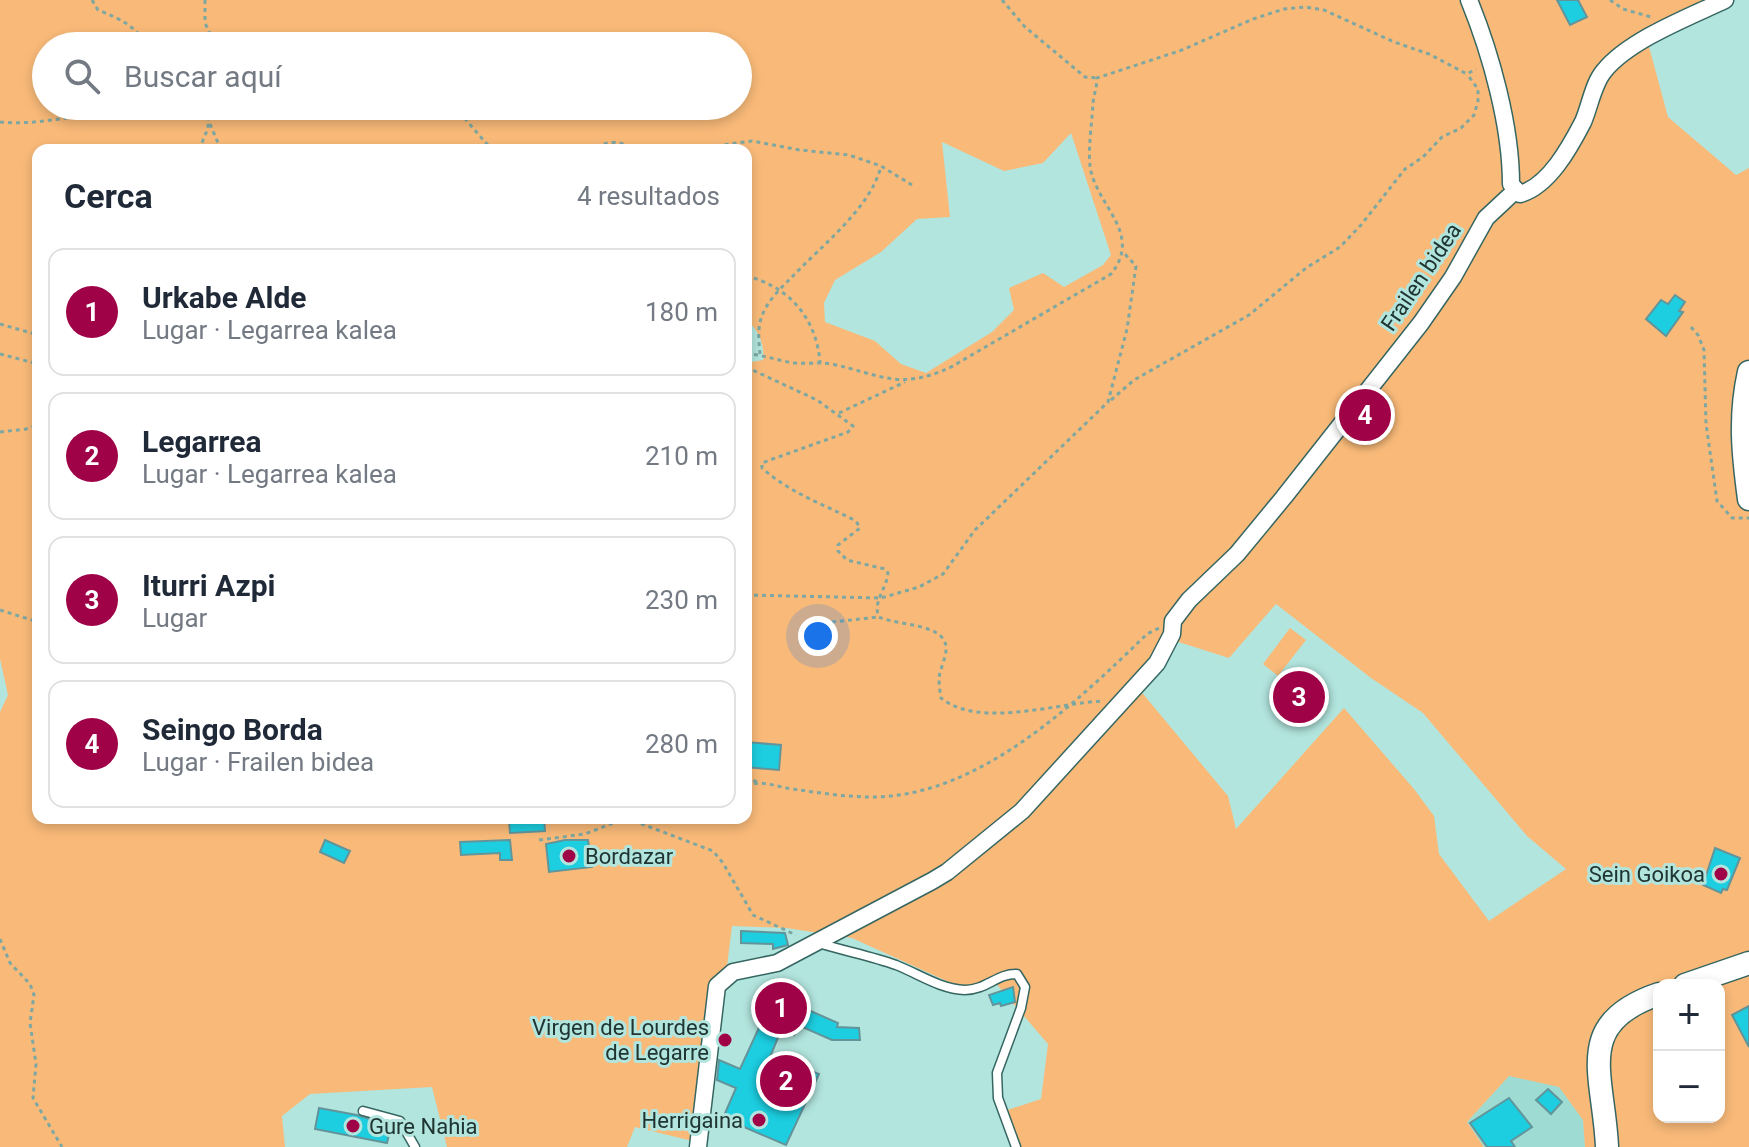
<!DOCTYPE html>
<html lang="es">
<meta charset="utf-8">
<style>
body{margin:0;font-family:Roboto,sans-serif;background:#f6f6f7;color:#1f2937}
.controls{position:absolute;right:24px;bottom:24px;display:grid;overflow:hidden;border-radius:16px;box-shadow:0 4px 12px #0003}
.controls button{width:72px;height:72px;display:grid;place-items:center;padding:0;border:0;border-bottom:2px solid #e0e1e3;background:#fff;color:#1f2937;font:40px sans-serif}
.you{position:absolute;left:818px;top:636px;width:28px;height:28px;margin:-20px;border:6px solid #fff;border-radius:50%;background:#1a73e8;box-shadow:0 0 0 12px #1a73e833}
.badge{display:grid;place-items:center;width:52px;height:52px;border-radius:50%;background:#9f0246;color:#fff;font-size:26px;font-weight:700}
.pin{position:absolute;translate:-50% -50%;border:4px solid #fff;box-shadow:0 2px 8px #0006}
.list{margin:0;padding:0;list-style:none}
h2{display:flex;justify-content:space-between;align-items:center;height:104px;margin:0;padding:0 32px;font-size:34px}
h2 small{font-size:26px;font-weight:400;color:#747a83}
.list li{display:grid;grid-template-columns:52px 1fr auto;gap:24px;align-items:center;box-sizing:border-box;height:128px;margin:0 16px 16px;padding:0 16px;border:2px solid #e0e1e3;border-radius:16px}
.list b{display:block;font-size:30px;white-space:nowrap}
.list p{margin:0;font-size:26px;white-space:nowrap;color:#747a83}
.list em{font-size:26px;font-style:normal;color:#747a83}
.icon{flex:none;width:44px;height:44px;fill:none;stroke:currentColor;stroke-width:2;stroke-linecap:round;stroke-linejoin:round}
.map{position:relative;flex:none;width:1749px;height:1147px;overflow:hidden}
.search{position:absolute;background:#fff;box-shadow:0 4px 12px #0003;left:32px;top:32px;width:720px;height:88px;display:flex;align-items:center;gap:20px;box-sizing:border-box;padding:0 28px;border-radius:44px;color:#747a83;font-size:30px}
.panel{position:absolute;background:#fff;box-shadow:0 4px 12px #0003;left:32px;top:144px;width:720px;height:680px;border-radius:16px}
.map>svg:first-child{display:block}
.built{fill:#9ddbd3}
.green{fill:#f9ba79;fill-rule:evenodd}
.building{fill:#1ccee0;stroke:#62949a;stroke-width:2}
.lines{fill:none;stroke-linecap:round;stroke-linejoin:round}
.lane-casing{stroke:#366661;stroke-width:11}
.street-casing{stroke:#366661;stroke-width:19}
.secondary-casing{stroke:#366661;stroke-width:25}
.path{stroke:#7ea7a1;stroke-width:3;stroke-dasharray:4 4;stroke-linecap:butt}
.lane{stroke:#fff;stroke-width:8}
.street{stroke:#fff;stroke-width:16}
.secondary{stroke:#fff;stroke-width:22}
.poi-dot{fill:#9f0246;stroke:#b2e5de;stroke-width:3}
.labels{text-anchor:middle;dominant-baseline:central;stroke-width:6;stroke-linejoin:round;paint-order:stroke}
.street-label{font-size:22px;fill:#203532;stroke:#b2e5de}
.poi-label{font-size:22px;fill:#203532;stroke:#b2e5de;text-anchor:end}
</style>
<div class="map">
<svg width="1749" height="1147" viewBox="0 0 1749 1147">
<rect width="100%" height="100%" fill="#b2e5de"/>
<path class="built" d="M1509,1076L1559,1086L1583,1120L1585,1147H1484L1467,1122Z"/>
<g class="green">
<path d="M0,0H1728L1648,43L1668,117L1736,175L1749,168V1147H1585L1583,1120L1559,1087L1509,1076L1467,1122L1484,1147H1018L1001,1112L1041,1099L1048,1044L993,980L962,988L852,938L786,928L732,926L705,1144L635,1127L627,1147H447L432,1087L310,1094L282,1116L285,1147H0V712L8,695L0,659ZM46,46H738V106H46ZM1071,133L1111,255L1103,265L1064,287L1043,273L1009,288L1014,310L992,332L926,373L901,364L875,341L825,322L824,303L835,280L881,252L917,219L950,217L942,142L1004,171L1043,163ZM38,150H746V320C759,329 765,346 763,360L746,363V818H38ZM1276,604L1371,678L1423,713L1527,836L1566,869L1489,921L1439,854L1434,816L1414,789L1344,708L1236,829L1228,796L1134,683L1166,638L1229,658ZM1659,985H1719V1117H1659Z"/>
<path d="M1290,628L1306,640L1278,676L1263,664Z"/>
</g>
<g class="building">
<path d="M1557,0H1578L1587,17L1570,25Z"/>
<path d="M1675,295L1685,302L1679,311L1683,312L1666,336L1646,319L1661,300L1668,304Z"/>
<path d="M1381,392L1389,398L1353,441L1347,435Z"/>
<path d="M1294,670L1316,700L1287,721L1275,704L1290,693L1280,679Z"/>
<path d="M746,742L781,745L779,770L746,767Z"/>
<path d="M512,818H544L545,831L510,833L509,820Z"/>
<path d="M325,840L350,851L344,863L320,852Z"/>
<path d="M510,840L512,860H500V853L461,855L460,842Z"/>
<path d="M565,840H588L592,867L549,872L546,844Z"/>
<path d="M1715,848L1740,858L1727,890L1723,889L1721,893L1703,885Z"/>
<path d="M741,931L785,933L788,945L773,949V944L741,943Z"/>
<path d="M1013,987L1015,1002L1001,1006L1000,1003L993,1005L989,995Z"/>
<path d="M774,995L838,1023L837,1027L859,1028L860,1040H832L798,1025L794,1035L781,1030L768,1062L791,1072L794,1064L819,1074L786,1145L723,1118L736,1088L717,1080L719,1060L740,1069Z"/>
<path d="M1749,1006V1047L1732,1015Z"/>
<path d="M1548,1089L1562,1102L1551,1114L1536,1100Z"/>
<path d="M1509,1098L1532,1127L1511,1141L1515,1147H1487L1470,1123Z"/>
<path d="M319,1108L357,1115L391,1126L387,1143L315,1129Z"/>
</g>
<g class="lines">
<defs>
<g id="lane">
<path d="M819,943C844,951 871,956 896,965C919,974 940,989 965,990C986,990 998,973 1017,974L1025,987L1021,1008L997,1073L998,1098L1016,1147"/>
<path d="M363,1111L400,1121L415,1147"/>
</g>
<g id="street">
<path d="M1469,0C1491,54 1511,126 1511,184L1516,190"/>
<path d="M1516,190L1520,194C1549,186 1570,147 1583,122C1590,106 1593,84 1604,71C1629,40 1689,17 1725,0"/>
<path d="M698,1147L717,986L733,972L777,963L932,881L947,872L1022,811L1157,663L1172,634L1173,621L1189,600L1237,554L1284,497L1421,323L1453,277L1486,218L1516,190"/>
</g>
<g id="secondary">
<path d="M1749,372C1739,417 1743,454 1749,499"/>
<path d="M1685,985L1749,963"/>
<path d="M1607,1147C1604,1075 1572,1023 1659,994"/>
</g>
</defs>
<use href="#lane" class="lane-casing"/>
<use href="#street" class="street-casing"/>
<use href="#secondary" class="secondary-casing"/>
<g class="path">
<path d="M92,0L98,10C120,19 135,25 147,46"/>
<path d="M205,0V23L212,38L246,46"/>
<path d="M1002,0L1025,27L1085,77L1097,78"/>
<path d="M1610,0L1623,9L1651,17"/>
<path d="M454,106L492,150"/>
<path d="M0,122C41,126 82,113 123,111C153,109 180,117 210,119"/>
<path d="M210,124L221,150"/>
<path d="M199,150L208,128L209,106"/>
<path d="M589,150C605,142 619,138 633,150"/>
<path d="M685,150L752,141L800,150L849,155L881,166L912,185"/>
<path d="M746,276C789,286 817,319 820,363"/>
<path d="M0,324L38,335"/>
<path d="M1691,327L1698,335L1704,350L1706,424L1717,501L1732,518H1749"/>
<path d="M0,354L38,364"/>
<path d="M746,354C762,354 778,361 795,363C807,364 819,362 832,364C882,375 899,391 951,367L1111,274C1144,233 1095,205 1090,166C1088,146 1092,123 1093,103C1094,94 1097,87 1097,78L1182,50L1253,19L1284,9L1305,7L1324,10L1394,42L1429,54L1467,74L1476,69"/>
<path d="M760,354C759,342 757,328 762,316C767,301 781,288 792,277C821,246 871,208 881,166"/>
<path d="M746,367L817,400L853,426L848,432L770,460L762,463V468C790,493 823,504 856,521L860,528L838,545V551L847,560L885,569L888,573C887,588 872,603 879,617C899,626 942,623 946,646C947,657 940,668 939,678C939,684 940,692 941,698C979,729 1057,703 1103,701"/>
<path d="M1111,400L1134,380L1249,315L1306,268L1340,247L1361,225L1405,169L1423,157L1442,137L1461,128L1474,115L1478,101V89L1467,74"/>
<path d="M839,413L905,382"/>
<path d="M0,432L26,429L38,425"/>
<path d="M746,595L881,598L919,587L943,574L975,530L1108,402L1127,329L1136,266L1124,253"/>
<path d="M0,610L38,622"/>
<path d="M832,622L879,617"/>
<path d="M746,777L757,782"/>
<path d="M746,785C763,780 777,787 793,789C819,793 846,797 872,797C978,797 1075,704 1147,634L1159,628"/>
<path d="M626,818L713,851L723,863L753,915L796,935"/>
<path d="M539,840L585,834L626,818"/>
<path d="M0,939L10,963L30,984L34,995L30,1023L36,1064L33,1098L62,1147"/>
</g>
<use href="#lane" class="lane"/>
<use href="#street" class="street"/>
<use href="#secondary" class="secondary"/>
</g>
<g class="poi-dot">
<circle cx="569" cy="856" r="8"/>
<circle cx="1721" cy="874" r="8"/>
<circle cx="725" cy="1040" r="8"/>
<circle cx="759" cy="1120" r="8"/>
<circle cx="353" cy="1126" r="8"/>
</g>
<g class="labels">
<g class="street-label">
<text transform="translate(1421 277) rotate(-56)">Frailen bidea</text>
</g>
<g class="poi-label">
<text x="585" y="856" text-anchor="start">Bordazar</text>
<text x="1705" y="874">Sein Goikoa</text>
<text x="709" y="1027">Virgen de Lourdes<tspan x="709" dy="25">de Legarre</tspan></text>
<text x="743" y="1120">Herrigaina</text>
<text x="369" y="1126" text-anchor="start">Gure Nahia</text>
</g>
</g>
</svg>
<div class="controls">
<button>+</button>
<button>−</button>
</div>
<div class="you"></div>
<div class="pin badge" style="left:781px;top:1008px">1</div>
<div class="pin badge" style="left:786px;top:1081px">2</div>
<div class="pin badge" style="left:1299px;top:697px">3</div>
<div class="pin badge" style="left:1365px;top:415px">4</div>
<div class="search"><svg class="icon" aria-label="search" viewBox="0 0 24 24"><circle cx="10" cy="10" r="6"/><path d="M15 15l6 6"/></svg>Buscar aquí</div>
<section class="panel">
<h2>Cerca<small>4 resultados</small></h2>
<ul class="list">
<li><span class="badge">1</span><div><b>Urkabe Alde</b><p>Lugar · Legarrea kalea</p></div><em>180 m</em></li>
<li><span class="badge">2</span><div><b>Legarrea</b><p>Lugar · Legarrea kalea</p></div><em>210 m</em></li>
<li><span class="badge">3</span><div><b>Iturri Azpi</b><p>Lugar</p></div><em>230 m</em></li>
<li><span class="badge">4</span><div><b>Seingo Borda</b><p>Lugar · Frailen bidea</p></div><em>280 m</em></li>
</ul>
</section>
</div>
